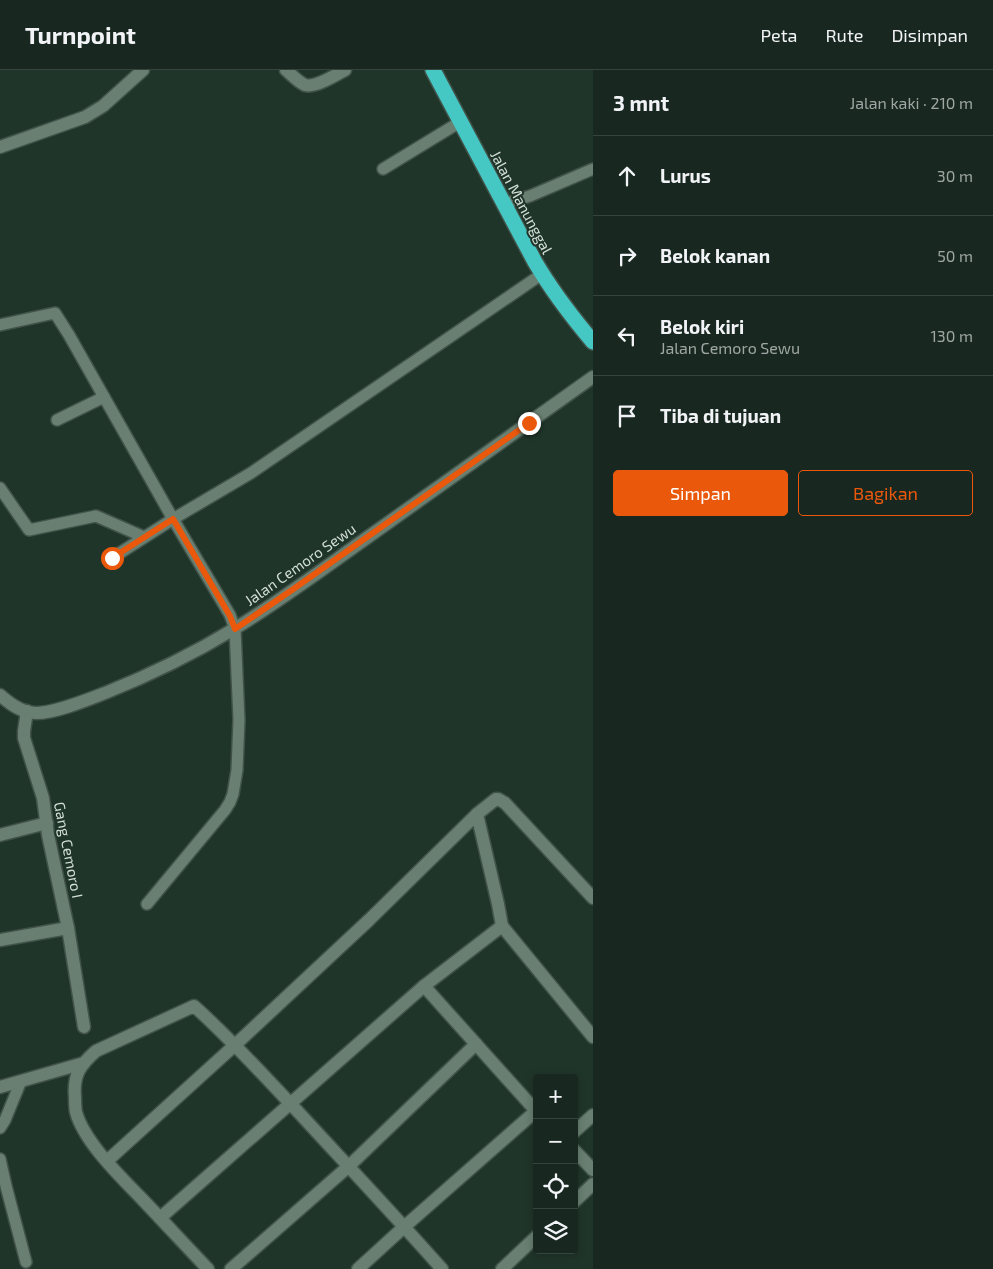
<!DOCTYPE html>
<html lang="id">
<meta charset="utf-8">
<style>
body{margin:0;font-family:"Exo 2",sans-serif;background:#213029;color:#f1f3f6}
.controls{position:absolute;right:15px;bottom:15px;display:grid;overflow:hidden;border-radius:5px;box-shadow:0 2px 8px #0003}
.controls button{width:45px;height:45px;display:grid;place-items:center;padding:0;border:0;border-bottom:1px solid #36443e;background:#182820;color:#f1f3f6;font:25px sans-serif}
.stop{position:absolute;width:15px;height:15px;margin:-11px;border:4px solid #ea580c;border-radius:50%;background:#fff}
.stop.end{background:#ea580c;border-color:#fff;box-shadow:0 1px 5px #0008}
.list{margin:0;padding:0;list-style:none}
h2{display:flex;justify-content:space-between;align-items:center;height:65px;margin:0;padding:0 20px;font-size:21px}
h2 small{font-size:16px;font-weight:400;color:#9fa6a5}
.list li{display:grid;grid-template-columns:32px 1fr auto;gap:15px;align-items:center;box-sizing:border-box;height:80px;padding:0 20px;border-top:1px solid #36443e}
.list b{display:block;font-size:19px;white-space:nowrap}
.list p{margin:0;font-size:16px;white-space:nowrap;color:#9fa6a5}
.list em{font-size:16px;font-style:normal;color:#9fa6a5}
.actions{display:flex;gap:10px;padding:15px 20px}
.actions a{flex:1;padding:11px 0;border:1px solid #ea580c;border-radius:5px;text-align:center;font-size:18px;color:#ea580c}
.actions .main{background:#ea580c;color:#fff}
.icon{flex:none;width:28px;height:28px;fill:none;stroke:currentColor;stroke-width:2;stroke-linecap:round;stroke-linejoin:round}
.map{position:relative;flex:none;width:593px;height:1199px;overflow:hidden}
header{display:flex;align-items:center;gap:30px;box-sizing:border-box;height:70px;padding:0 25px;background:#182820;border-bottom:1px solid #36443e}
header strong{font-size:24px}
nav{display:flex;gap:28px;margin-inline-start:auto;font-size:18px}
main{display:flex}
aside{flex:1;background:#182820}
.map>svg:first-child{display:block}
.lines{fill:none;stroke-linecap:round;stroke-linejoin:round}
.lane-casing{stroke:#415349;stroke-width:14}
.street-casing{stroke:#415349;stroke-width:15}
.highway-casing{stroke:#415349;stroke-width:18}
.lane{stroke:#687f71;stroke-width:11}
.street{stroke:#687f71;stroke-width:12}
.highway{stroke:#45c7c4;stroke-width:15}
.route{stroke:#ea580c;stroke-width:6}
.labels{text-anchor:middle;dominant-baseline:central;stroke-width:4;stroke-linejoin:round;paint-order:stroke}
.street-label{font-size:15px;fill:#d2dfd7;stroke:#20352a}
</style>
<header>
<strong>Turnpoint</strong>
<nav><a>Peta</a><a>Rute</a><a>Disimpan</a></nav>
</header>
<main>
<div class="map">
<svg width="593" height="1199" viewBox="0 0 593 1199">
<rect width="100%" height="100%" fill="#20352a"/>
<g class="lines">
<defs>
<g id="lane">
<path d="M383,99L460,52"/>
<path d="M504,134L530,126L593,99"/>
<path d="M0,255L55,243L69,265L173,449L230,545L235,559L239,650L237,700L233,724L230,732L225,740L147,834"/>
<path d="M57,350L104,327"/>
<path d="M0,418L29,460L96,446L144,467"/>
<path d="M112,488L173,449L251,403L542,204"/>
<path d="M0,1058L5,1050L21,1011"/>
<path d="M0,1089L6,1116L26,1192"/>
</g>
<g id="street">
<path d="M286,0C292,5 298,12 305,15C315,18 336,5 345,0"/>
<path d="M0,77L85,47L103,36L143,0"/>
<path d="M0,625C10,634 22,643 37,643C55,643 87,630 105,623C150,605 193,584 234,559C280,531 324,498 368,467C443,414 518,361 593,307"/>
<path d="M477,744L496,729H498L505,733L593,828"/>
<path d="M0,765L47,753"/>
<path d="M68,858L84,957"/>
<path d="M0,870L68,858L48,765L43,728L24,668V661L27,641"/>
<path d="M424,916L537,1042"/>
<path d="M0,1017L84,993"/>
<path d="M574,1062L593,1045"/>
<path d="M574,1080L593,1100"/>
<path d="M107,1091L235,975L369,850L477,744L498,834L502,856L593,967"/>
<path d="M574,1132L593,1114"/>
<path d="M160,1148L424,916L502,856"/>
<path d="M208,1199C186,1176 164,1152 142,1129C121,1107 84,1072 76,1042C75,1037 75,1032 75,1027C73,1005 80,995 96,981L194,936C232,970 266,1008 301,1045C348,1096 396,1147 442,1199"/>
<path d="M231,1199L349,1096L476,974"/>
<path d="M358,1199L404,1157L536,1041"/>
<path d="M502,1199L537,1166"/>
</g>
<path id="highway" d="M433,0L535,192C552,221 572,247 593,272"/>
</defs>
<use href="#lane" class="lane-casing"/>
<use href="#street" class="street-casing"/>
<use href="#highway" class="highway-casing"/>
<use href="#lane" class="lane"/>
<use href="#street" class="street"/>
<use href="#highway" class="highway"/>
</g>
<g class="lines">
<path class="route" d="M112,488L173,449L230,546L235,559L292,520L529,353"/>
</g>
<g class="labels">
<g class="street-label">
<text transform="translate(522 132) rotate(62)">Jalan Manunggal</text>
<text transform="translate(300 494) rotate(-35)">Jalan Cemoro Sewu</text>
<text transform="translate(69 780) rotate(79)">Gang Cemoro I</text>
</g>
</g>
</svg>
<div class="controls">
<button>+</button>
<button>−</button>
<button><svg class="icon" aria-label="locate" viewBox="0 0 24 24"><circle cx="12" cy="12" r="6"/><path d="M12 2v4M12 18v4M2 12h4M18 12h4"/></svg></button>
<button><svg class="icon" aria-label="layers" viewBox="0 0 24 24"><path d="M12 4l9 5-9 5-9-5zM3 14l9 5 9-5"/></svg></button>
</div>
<div class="stop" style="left:112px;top:488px"></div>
<div class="stop end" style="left:529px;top:353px"></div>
</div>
<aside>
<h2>3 mnt<small>Jalan kaki · 210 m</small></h2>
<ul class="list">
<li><svg class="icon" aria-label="ahead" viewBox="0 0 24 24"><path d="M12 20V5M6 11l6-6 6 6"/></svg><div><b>Lurus</b></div><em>30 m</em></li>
<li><svg class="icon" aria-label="right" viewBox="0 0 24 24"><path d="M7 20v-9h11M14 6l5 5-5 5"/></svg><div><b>Belok kanan</b></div><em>50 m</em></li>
<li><svg class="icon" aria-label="left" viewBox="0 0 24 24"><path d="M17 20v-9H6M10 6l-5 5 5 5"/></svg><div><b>Belok kiri</b><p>Jalan Cemoro Sewu</p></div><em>130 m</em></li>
<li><svg class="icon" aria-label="arrive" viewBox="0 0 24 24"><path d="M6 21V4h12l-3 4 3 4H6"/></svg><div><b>Tiba di tujuan</b></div></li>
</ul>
<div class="actions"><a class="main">Simpan</a><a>Bagikan</a></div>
</aside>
</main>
